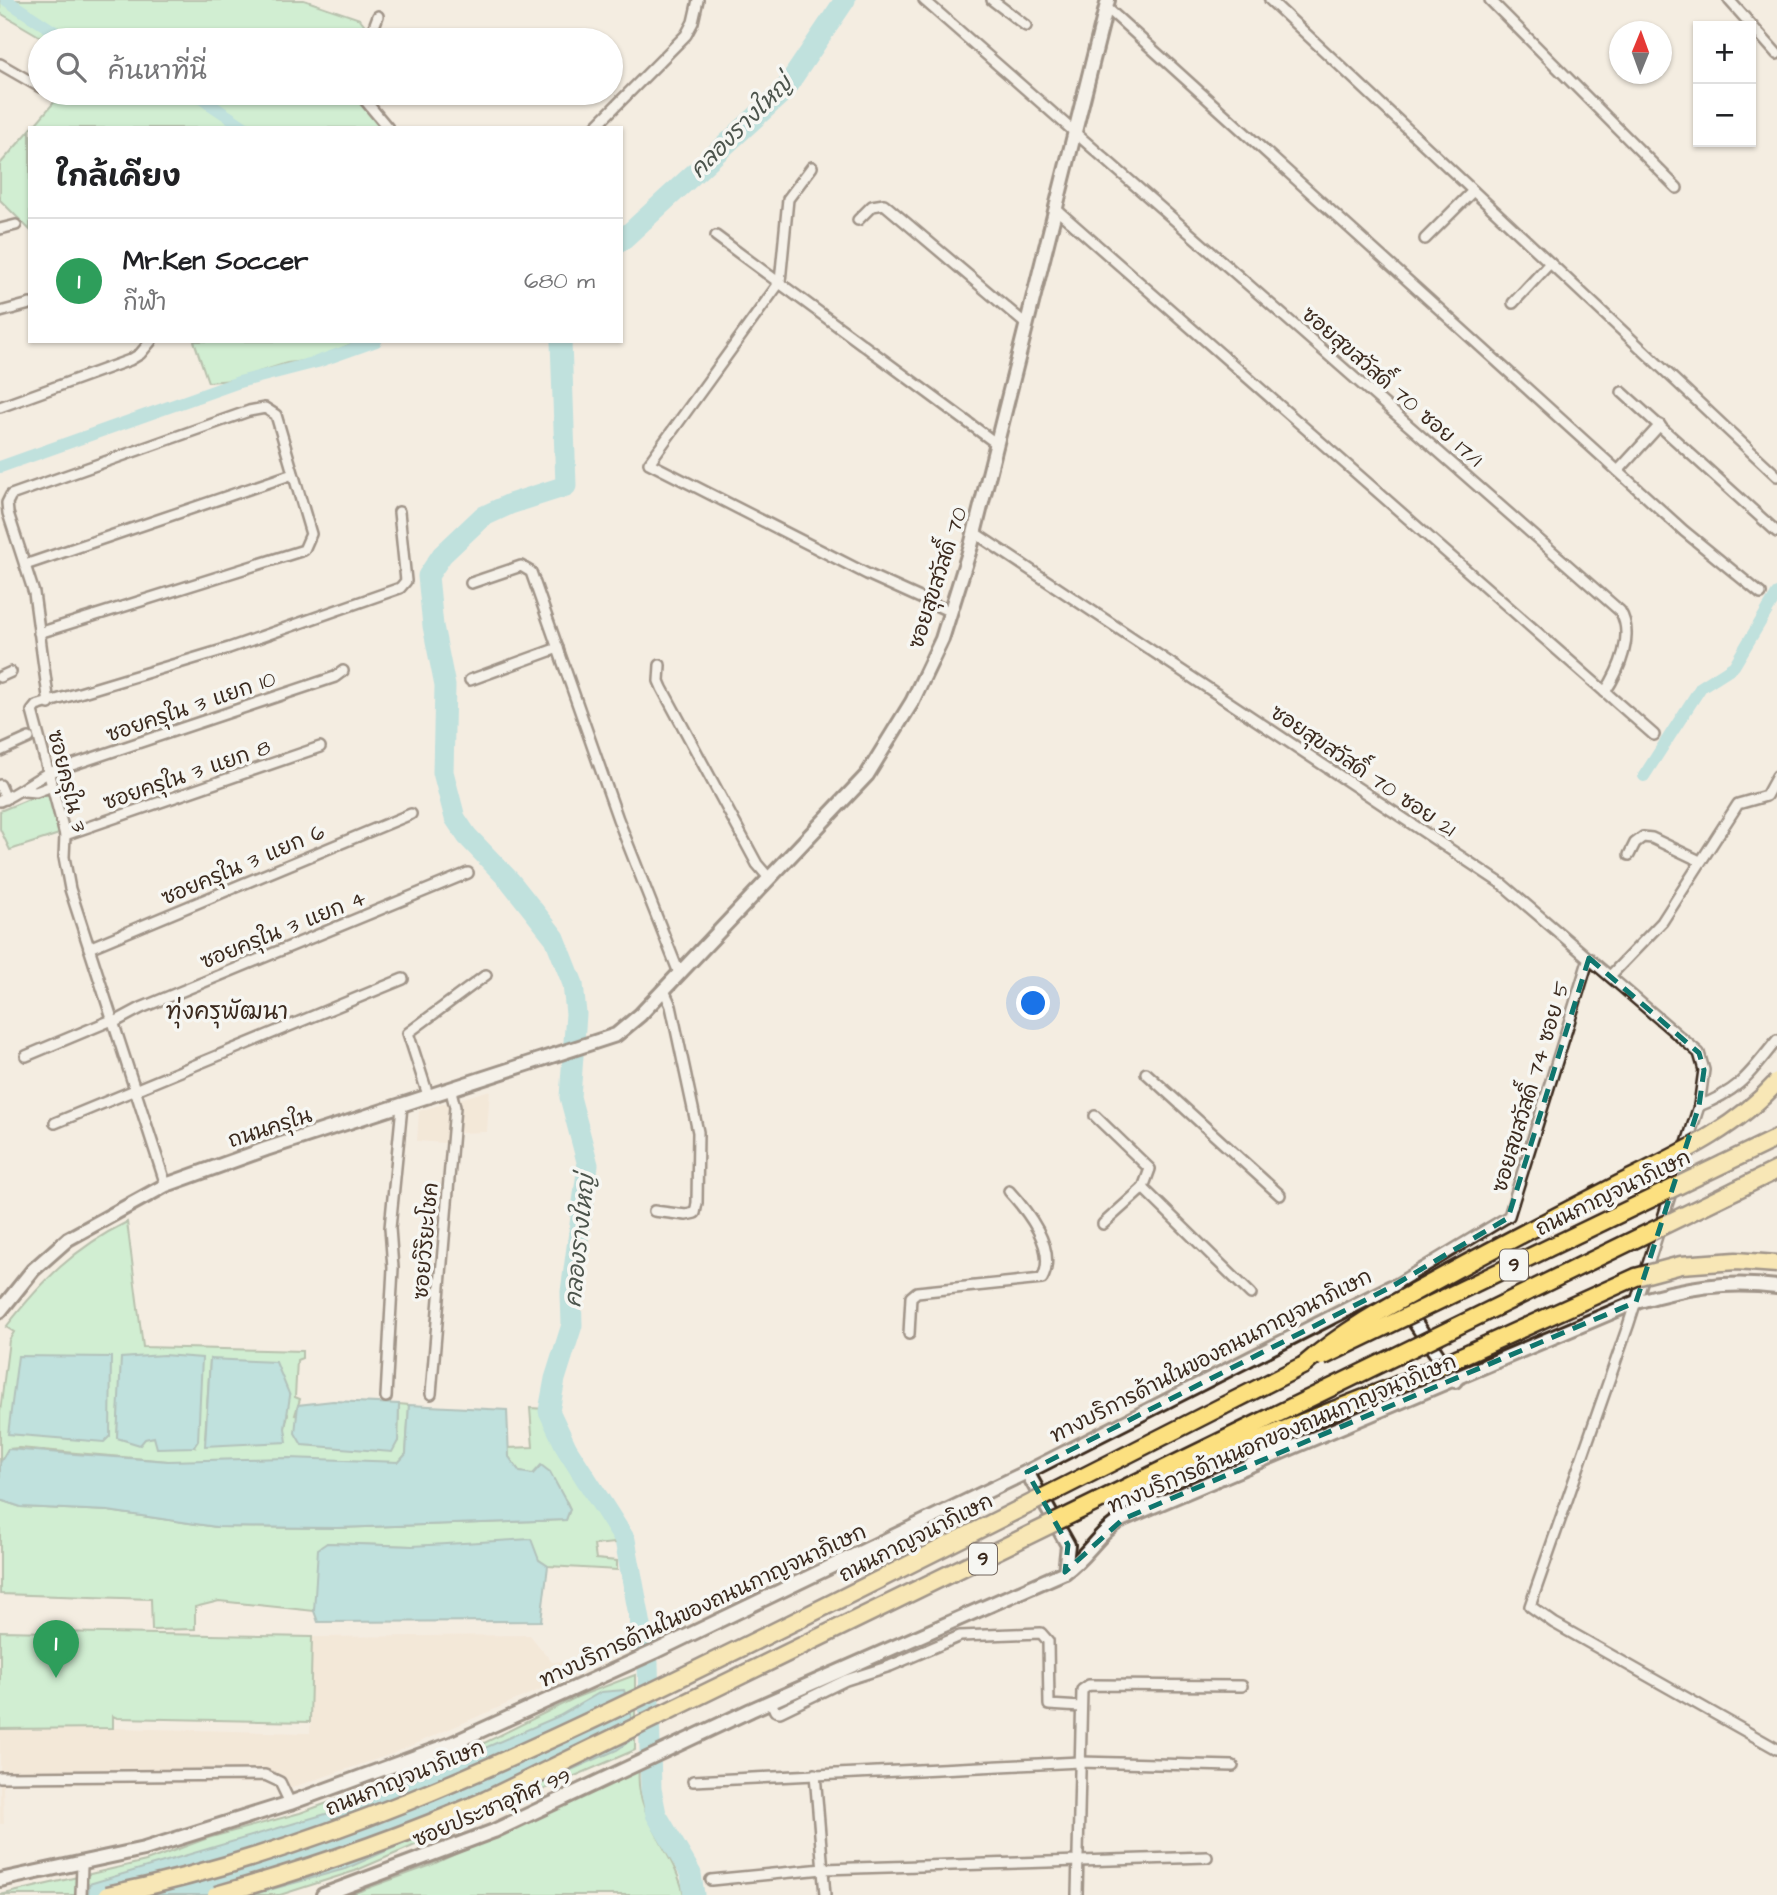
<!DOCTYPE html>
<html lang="th">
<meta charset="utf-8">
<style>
body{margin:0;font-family:"Architects Daughter","Playpen Sans Thai",sans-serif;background:#f2f2f2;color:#202124}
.controls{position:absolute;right:21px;top:21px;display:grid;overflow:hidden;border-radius:0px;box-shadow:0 2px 5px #0004}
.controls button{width:63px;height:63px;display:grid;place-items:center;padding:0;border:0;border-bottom:2px solid #e0e0e0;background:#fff;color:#202124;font:35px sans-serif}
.compass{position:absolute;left:1609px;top:21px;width:63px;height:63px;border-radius:50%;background:#fff;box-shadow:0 2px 5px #0004;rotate:1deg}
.you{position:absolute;left:1034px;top:1004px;width:24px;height:24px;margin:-18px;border:5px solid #fff;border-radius:50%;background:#1a73e8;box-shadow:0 0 0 10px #1a73e833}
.badge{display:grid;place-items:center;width:46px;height:46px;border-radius:50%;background:#2563eb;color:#fff;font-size:23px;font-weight:700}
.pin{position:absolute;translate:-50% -58px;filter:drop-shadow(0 2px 4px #0008)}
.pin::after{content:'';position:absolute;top:37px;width:24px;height:21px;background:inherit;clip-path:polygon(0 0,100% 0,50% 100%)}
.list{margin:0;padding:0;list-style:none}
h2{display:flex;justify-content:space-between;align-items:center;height:91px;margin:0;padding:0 28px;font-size:30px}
h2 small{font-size:23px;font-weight:400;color:#757577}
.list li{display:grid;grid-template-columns:46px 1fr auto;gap:21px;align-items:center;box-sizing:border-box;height:126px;padding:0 28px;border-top:2px solid #e0e0e0}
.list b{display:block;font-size:26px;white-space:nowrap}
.list p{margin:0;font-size:23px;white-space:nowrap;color:#757577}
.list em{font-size:23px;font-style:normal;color:#757577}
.icon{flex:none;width:38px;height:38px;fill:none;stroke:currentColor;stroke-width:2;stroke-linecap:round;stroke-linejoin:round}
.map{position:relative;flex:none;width:1777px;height:1895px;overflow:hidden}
.search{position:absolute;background:#fff;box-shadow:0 2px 5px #0004;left:28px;top:28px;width:595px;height:77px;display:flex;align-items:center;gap:18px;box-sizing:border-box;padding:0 24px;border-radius:38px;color:#757577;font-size:26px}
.panel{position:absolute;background:#fff;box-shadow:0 2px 5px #0004;left:28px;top:126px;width:595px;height:217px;border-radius:0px}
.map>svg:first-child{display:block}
.built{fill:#f2e2cd}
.green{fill:#a6efbe;stroke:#708c6e;stroke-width:2;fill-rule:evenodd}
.water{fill:#80d2d7;stroke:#648f8d;stroke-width:2}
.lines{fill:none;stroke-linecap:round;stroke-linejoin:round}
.canal{stroke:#80d2d7;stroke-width:12}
.river{stroke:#80d2d7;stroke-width:21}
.street-casing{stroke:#3b2a1e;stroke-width:14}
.secondary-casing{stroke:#3b2a1e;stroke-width:18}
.highway-casing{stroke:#3b2a1e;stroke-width:21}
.street{stroke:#f6f6f2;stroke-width:9}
.secondary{stroke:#f6f6f2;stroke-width:12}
.highway{stroke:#fce080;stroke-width:16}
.highway-bridge-casing{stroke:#3b2a1e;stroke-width:21;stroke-linecap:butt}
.highway-bridge{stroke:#fce080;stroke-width:16}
.marked{fill:none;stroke:#0f766e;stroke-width:5;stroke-dasharray:14 9;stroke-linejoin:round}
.labels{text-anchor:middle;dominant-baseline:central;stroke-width:7;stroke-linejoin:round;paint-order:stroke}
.shield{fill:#f6f6f2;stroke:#73675e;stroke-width:2}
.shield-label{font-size:19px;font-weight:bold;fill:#3b2a1e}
.street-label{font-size:21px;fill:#3b2a1e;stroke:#f6f6f2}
.water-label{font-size:23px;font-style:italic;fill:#4c544c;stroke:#f6f6f2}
.neighbourhood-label{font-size:23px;fill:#3b2a1e;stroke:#f6f6f2}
</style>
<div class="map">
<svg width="1777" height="1895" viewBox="0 0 1777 1895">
<rect width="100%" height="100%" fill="#f4ede1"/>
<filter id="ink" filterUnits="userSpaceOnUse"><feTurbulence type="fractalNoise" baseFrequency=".0143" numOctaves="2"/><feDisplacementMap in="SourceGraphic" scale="14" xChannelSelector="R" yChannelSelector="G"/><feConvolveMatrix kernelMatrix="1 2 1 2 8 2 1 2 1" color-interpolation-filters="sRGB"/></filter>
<g filter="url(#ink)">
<g class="built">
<path d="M490,1090L487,1132L458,1133L456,1144L417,1141L419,1111Z"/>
<path d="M530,1635L552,1662L570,1661L573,1675L392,1754L287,1789L268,1783L3,1784L4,1824H0V1729L113,1728L310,1733L312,1637Z"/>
</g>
<g class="green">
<path d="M0,0H304L360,19L367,28L363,40H46L0,13Z"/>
<path d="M62,93H356L381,128H32Z"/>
<path d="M30,130V230L0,200V164Z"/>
<path d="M194,341H359L313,360L287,363L234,380L208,382Z"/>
<path d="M43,793L52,798L62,833L10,850L0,829V811Z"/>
<path d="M127,1222L143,1347L302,1351V1358L297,1360L295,1397L300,1399L295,1415L398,1441L399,1404L409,1405L406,1454L399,1462L168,1461L19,1448L8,1449L0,1463V1412L9,1340L14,1332L6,1327C42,1281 74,1248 127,1222ZM122,1359L194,1447L154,1437L117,1438ZM210,1359L288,1414L285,1428L205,1438Z"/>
<path d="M530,1408L546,1409L616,1543L594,1545L596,1559L617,1561V1570L548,1566L539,1560L412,1546L327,1543L314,1611L219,1601L195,1607V1629L152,1630L151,1599L0,1594V1500L21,1507L108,1511L216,1527L337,1528L566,1520L570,1509C563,1489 540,1476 520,1472L509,1457L508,1448L533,1447Z"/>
<path d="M0,1631L312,1637L310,1722L117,1718L113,1716V1728L0,1729Z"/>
<path d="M635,1675V1750L355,1871L280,1895H0L146,1861L208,1838L300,1813L462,1754L577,1697Z"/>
<path d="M639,1770C634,1815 675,1853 684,1895H349L429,1866Z"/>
</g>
<g class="water">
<path d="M163,1355L202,1358L198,1441L194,1447L157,1448L154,1437L145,1439L140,1445L117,1438L121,1358Z"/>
<path d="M18,1356L111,1357L110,1436L104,1442L8,1434Z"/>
<path d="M210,1359L276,1362L290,1396L285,1428L287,1442L205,1446Z"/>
<path d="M333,1401L399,1404L398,1441L392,1452L302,1445L295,1433L298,1405Z"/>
<path d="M409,1405L507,1410L509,1457L520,1472L533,1474L541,1465L550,1472L570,1509L566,1520L337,1528L216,1527L108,1511L21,1507L0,1500V1463L8,1449L168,1461L289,1458L399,1462L406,1454Z"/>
<path d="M531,1539L539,1560L548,1566L541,1621L318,1622L314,1611L318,1549L327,1543L412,1546Z"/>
<path d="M624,1690L631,1714V1740L617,1750L345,1869L251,1895H88L89,1884L346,1808L559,1716L601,1692Z"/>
</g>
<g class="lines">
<g class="canal">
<path d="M6,0L67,40"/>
<path d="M193,93L246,128"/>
<path d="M0,467L239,382L317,362L376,341"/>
<path d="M1644,776L1701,687L1734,666L1777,594"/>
</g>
<g class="river">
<path d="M621,241L783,92L845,0"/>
<path d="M561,341L566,486L510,504L482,517L442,555L428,576L433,626L445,686L443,772L455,818L467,836L510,881L555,938L573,984L576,1014L570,1097L588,1165L571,1292L572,1325L555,1379L549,1411L567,1449L625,1540L648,1663L651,1789L656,1814L691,1874L694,1895"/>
</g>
<defs>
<g id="street">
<path d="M924,0L1620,611C1635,635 1619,671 1605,692"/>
<path d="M992,0L1026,26"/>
<path d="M1270,0L1777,476"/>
<path d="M1490,0L1677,188"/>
<path d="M1729,0L1777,54"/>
<path d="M1106,7L1684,531L1761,594"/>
<path d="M369,40L378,16"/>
<path d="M0,64L40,87"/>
<path d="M359,93L388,128"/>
<path d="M594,128L686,35L693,22L698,0"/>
<path d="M812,167L788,199L780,282L649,463L867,574L951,612"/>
<path d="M1057,210L1654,735"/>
<path d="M858,220L872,206L884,204L1027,325"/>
<path d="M0,229L16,225"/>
<path d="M716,236L997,444"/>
<path d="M1425,239L1473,191"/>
<path d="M1513,303L1550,263"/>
<path d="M0,312L30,304"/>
<path d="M1622,392L1777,532"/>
<path d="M0,407L130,360L140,354L151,341"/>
<path d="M1618,471L1660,425"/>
<path d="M975,533L1502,884L1699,1053L1704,1070L1699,1106L1628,1326L1530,1606L1554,1623L1777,1749"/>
<path d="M25,565L293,474"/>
<path d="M471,583L521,566L531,572L618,819L679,973"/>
<path d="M39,633L304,550L311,534L276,415L265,408L249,411L11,495L7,503L8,513L34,593L49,704"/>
<path d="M660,665L659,681L662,688L757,864L769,878"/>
<path d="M0,677L11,672"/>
<path d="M470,680L558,648"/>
<path d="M0,751L29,738"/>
<path d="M0,785L6,799"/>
<path d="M24,791L36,792L52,786"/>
<path d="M0,801C18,793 31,782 48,773L335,677L343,671"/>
<path d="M65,835L320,747"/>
<path d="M1629,855L1635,843L1643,837L1652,838L1700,861"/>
<path d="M89,948L411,814"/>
<path d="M1610,976L1662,922L1738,804L1766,796L1777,776"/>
<path d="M113,1023L141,1008L468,873"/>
<path d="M26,1056L112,1020"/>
<path d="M1146,1073L1280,1195"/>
<path d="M429,1098L408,1033L486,975"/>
<path d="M1699,1106C1741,1090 1750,1073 1777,1040"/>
<path d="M1095,1116L1150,1169L1143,1188L1103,1224"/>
<path d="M55,1123L403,979"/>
<path d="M166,1185L70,889L64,857L65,835L32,711L36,706L229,648L400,588L406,581L399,512"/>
<path d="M1143,1188L1251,1294"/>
<path d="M654,1211L686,1215L695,1213L697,1203L698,1132L671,1006L664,990"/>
<path d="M1391,1287L1509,1216L1589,958"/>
<path d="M909,1334L911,1297L917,1292L1042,1279C1058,1250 1029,1213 1009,1191"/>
<path d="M431,1394L455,1107L451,1091"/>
<path d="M386,1397L393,1268L390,1228L402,1106"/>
<path d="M771,1702L775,1711L780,1712L846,1680L890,1666L960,1636L1041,1633L1048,1641L1049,1705L1081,1707"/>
<path d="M815,1774L825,1895"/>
<path d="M0,1777L265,1775L280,1782L290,1803"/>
<path d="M693,1781L1080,1762L1233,1766"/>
<path d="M711,1880L823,1869L1207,1857"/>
<path d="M81,1895L82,1865"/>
<path d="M1077,1895L1082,1690L1089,1685L1242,1686"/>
</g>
<g id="secondary">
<path d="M0,1311L33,1270L68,1239L166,1185L266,1149L616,1035L640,1015L867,775L912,702L942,639L971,546L1108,0"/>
<path d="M1027,1472L1068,1545L1065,1572"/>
<path d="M0,1880L144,1849L290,1803L451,1744L654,1652L1027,1472L1391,1287L1455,1381"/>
<path d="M323,1895L494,1831L751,1710L1065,1572C1087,1557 1099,1531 1123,1519L1636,1302C1683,1288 1727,1280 1777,1287"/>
</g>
<g id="highway">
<path d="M1723,1164L1777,1138"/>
<path d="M1736,1190L1777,1170"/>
<path d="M1223,1406L1304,1365"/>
</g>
</defs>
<use href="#street" class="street-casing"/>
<use href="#secondary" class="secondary-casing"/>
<use href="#highway" class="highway-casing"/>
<use href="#street" class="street"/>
<use href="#secondary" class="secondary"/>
<use href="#highway" class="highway"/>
<defs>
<g id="highway-bridge">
<path d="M1322,1357L1723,1164"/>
<path d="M1304,1365C1344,1330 1387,1307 1433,1282C1494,1248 1555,1217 1617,1185C1675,1156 1733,1131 1777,1082"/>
<path d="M1197,1464L1395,1386L1636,1277L1681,1265L1736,1261L1777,1264"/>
<path d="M107,1895C314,1853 507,1762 696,1670C873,1584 1048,1495 1223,1406"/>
<path d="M216,1895C309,1869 398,1838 486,1800L1736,1190"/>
</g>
</defs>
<use href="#highway-bridge" class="highway-bridge-casing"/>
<use href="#highway-bridge" class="highway-bridge"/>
</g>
</g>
<path d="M0 0H1777V1895H0ZM1589,958L1699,1053L1704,1070L1699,1106L1636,1302L1123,1519L1065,1572L1068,1545L1027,1472L1391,1287L1508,1218Z" fill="#f4ede1" fill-opacity=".55" fill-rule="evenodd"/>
<path class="marked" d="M1589,958L1699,1053L1704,1070L1699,1106L1636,1302L1123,1519L1065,1572L1068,1545L1027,1472L1391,1287L1508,1218Z"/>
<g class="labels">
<g class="shield">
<rect x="1500" y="1249.5" width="28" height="31" rx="5"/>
<rect x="969" y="1543.5" width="28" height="31" rx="5"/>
</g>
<g class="shield-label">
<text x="1514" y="1265">9</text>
<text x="983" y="1559">9</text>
</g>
<g class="street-label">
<text transform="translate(1392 387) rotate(41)">ซอยสุขสวัสดิ์ 70 ซอย 17/1</text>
<text transform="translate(938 578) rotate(-72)">ซอยสุขสวัสดิ์ 70</text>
<text transform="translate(191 707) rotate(-19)">ซอยครุใน 3 แยก 10</text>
<text transform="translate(1363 771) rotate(34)">ซอยสุขสวัสดิ์ 70 ซอย 21</text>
<text transform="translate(187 775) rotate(-19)">ซอยครุใน 3 แยก 8</text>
<text transform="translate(67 781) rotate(76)">ซอยครุใน 3</text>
<text transform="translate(243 865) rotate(-23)">ซอยครุใน 3 แยก 6</text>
<text transform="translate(283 930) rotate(-22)">ซอยครุใน 3 แยก 4</text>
<text transform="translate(1531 1087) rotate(-73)">ซอยสุขสวัสดิ์ 74 ซอย 5</text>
<text transform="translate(270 1128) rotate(-18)">ถนนครุใน</text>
<text transform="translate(1613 1193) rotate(-26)">ถนนกาญจนาภิเษก</text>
<text transform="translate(426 1241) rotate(-85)">ซอยวิริยะโชค</text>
<text transform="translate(1211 1356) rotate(-27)">ทางบริการด้านในของถนนกาญจนาภิเษก</text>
<text transform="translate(1282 1434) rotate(-23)">ทางบริการด้านนอกของถนนกาญจนาภิเษก</text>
<text transform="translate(916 1538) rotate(-27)">ถนนกาญจนาภิเษก</text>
<text transform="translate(703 1606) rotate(-25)">ทางบริการด้านในของถนนกาญจนาภิเษก</text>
<text transform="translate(405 1778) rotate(-22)">ถนนกาญจนาภิเษก</text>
<text transform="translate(492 1808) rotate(-23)">ซอยประชาอุทิศ 99</text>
</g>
<g class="water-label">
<text transform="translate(741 127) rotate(-45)">คลองรางใหญ่</text>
<text transform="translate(580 1241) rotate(-84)">คลองรางใหญ่</text>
</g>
<g class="neighbourhood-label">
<text x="227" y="1012">ทุ่งครุพัฒนา</text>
</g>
</g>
</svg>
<div class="controls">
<button>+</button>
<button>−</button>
</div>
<svg class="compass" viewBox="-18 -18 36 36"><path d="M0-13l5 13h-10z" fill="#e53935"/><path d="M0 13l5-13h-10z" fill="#757577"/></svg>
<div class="you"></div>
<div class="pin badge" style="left:56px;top:1678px;background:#2e9e5b">1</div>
<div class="search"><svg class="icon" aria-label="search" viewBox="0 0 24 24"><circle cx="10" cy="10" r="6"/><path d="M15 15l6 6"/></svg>ค้นหาที่นี่</div>
<section class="panel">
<h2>ใกล้เคียง<small></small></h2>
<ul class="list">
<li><span class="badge" style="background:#2e9e5b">1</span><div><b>Mr.Ken Soccer</b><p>กีฬา</p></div><em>680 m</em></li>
</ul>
</section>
</div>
